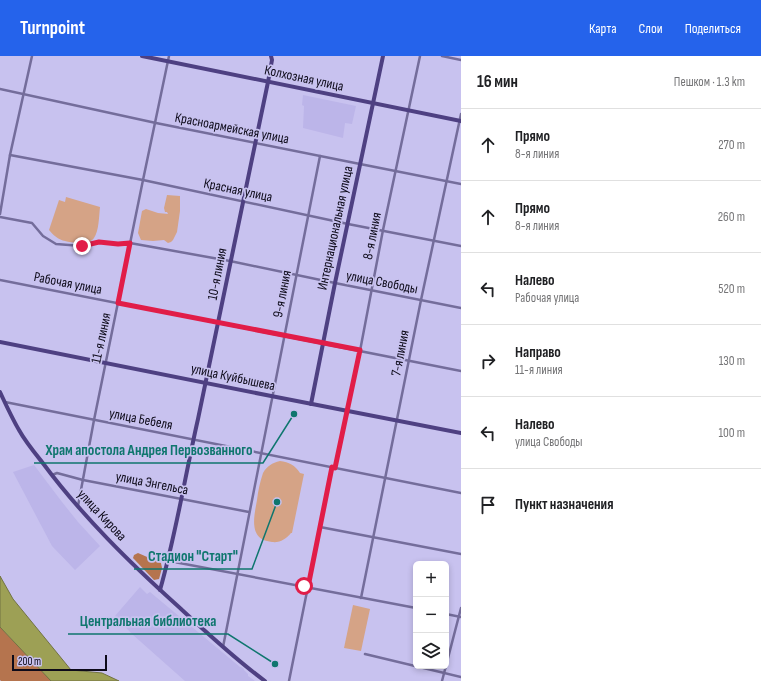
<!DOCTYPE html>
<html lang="ru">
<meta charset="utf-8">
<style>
body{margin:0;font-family:"Sofia Sans Condensed",sans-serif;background:#f6f6f6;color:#202124}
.controls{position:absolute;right:12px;bottom:12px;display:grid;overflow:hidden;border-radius:6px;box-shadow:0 2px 6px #0003}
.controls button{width:36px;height:36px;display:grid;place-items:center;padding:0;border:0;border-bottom:1px solid #e0e0e0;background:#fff;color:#202124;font:20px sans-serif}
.scale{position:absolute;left:12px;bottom:10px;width:95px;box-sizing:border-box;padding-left:4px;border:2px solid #0d0a19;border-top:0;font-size:11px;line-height:14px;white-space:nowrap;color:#0d0a19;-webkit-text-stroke:3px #c8c2ef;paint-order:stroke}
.stop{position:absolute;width:12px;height:12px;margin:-9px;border:3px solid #e11d48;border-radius:50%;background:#fff}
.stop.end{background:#e11d48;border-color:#fff;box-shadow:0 1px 4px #0008}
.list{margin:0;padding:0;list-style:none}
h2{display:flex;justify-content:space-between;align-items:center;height:52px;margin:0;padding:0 16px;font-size:17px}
h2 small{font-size:13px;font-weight:400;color:#757577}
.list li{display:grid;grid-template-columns:26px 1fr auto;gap:12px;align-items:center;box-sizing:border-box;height:72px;padding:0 16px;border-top:1px solid #e0e0e0}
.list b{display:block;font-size:15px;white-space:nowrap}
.list p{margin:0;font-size:13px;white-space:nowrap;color:#757577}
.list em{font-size:13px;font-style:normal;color:#757577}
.icon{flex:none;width:22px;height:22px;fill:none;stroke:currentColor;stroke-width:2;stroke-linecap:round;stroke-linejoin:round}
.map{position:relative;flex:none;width:461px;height:625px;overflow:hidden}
header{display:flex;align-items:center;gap:24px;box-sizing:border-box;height:56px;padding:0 20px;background:#2563eb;color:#fff}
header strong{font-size:19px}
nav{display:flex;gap:22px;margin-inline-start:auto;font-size:14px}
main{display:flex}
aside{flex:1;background:#fff}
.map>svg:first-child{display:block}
.built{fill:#bcb5e9}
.green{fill:#d5a386}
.forest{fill:#b5744e}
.water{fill:#9da055;stroke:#727343}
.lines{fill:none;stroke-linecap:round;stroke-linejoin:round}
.street{stroke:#746d9b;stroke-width:2.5}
.secondary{stroke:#4e4082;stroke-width:4}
.route{stroke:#e11d48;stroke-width:5}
.labels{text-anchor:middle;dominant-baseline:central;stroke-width:3.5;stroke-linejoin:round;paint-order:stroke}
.street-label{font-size:14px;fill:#0d0a19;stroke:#c8c2ef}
.leader{fill:none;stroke:#0f766e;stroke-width:1.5}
.callout-dot{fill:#0f766e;stroke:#c8c2ef;stroke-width:1.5}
.callout-label{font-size:15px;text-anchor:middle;font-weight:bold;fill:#0f766e;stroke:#c8c2ef;stroke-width:3.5;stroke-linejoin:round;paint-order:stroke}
</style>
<header>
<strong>Turnpoint</strong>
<nav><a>Карта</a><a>Слои</a><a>Поделиться</a></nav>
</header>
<main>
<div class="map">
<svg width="461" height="625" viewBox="0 0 461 625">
<rect width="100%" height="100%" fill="#c8c2ef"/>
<g class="built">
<path d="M303,39L356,50L352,68L345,67L343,82L303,72L304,50L302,49Z"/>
<path d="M34,409L62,446L78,466L100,490L75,514L52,490L13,416Z"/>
<path d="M140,531L147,538L150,536L240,611H241L244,613V614L248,618V620L255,625H185L132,578L115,560Z"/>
</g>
<g class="green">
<path d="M167,139L180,140V155L177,176L173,184L171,186L168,187L164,184L153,185L141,184L138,177L142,155L146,153L158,157L168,158L167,156H165L164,152Z"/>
<path d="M66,141L100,151C99,160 99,175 94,182C90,189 72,187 65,185C59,184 53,179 49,174L59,144L65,146Z"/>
<path d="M280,405C289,406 295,409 300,417L304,418L292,477H291C286,483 280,487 272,486C248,484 254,461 257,444C258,435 260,426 263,417C267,410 272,407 280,405Z"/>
<path d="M353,549L370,553L361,595L344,592Z"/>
</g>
<g class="forest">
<path d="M138,497L161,507L162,512L159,523L154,524L133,502L134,499Z"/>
<path d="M0,571L52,625H1L0,624Z"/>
</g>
<path class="water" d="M0,520L13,543L71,614L102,617L119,625H51L0,571Z"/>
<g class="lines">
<g class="street">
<path d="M442,0L461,4"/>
<path d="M0,33L156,67L360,108L461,128"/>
<path d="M10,99L143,124L348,168L461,190"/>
<path d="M0,158L10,99L32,0"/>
<path d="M0,161L32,167L43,180L56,188L82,190L99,186L118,188L130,187L230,205L335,227L461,252"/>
<path d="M0,224L461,315"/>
<path d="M5,346L461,437"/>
<path d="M335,412L360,295L383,174L420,0"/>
<path d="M52,419L57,417L83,424L249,456"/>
<path d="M78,450L94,364L143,124L169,0"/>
<path d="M320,471L461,498"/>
<path d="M169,505L416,552"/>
<path d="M361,542L421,244L461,58"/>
<path d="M446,558L461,561"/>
<path d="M223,591L320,100"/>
<path d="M365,598L461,621"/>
<path d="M289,625L332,411"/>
<path d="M442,625L461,552"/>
</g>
<g class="secondary">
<path d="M142,0L461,65"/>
<path d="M0,286C154,316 307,348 461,377"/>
<path d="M0,336C6,349 12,362 19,374C25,385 34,396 42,406C82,460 130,507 180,552C207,577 235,603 265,625"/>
<path d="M311,348L335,227L383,0"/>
<path d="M160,534C176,478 185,420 198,363C221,251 245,138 268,26L272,4L271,0"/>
</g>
</g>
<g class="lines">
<path class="route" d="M82,190L99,186L118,188L130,187L118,247L360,294L335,412L332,411L308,531L304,530"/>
</g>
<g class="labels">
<g class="street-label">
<text transform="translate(304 22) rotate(12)">Колхозная улица</text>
<text transform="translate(232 72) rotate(11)">Красноармейская улица</text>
<text transform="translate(238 134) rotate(12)">Красная улица</text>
<text transform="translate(335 172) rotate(-78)">Интернациональная улица</text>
<text transform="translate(372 180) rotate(-79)">8-я линия</text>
<text transform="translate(217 218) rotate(-79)">10-я линия</text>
<text transform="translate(382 226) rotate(11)">улица Свободы</text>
<text transform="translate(68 227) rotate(11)">Рабочая улица</text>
<text transform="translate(282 238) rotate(-79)">9-я линия</text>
<text transform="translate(101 282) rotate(-78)">11-я линия</text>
<text transform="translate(400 297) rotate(-79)">7-я линия</text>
<text transform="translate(233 321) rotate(12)">улица Куйбышева</text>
<text transform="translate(141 363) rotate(11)">улица Бебеля</text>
<text transform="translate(152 427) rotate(11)">улица Энгельса</text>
<text transform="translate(102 459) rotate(47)">улица Кирова</text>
</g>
</g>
<path class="leader" d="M294 358L263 407H34M277 446L252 513H134M275 608L228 578H68"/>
<g class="callout-dot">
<circle cx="294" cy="358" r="4"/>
<circle cx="277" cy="446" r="4"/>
<circle cx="275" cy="608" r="4"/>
</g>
<g class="callout-label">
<text x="149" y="399">Храм апостола Андрея Первозванного</text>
<text x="193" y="505">Стадион "Старт"</text>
<text x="148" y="570">Центральная библиотека</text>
</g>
</svg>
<div class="controls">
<button>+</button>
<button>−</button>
<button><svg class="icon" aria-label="layers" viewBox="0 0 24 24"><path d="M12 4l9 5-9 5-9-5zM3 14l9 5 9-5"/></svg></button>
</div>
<div class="scale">200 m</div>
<div class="stop" style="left:304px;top:530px"></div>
<div class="stop end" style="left:82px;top:190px"></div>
</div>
<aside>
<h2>16 мин<small>Пешком · 1.3 km</small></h2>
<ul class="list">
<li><svg class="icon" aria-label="ahead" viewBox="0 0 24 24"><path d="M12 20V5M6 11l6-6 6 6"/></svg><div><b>Прямо</b><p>8-я линия</p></div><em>270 m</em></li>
<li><svg class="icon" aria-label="ahead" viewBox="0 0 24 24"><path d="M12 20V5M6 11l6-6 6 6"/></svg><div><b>Прямо</b><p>8-я линия</p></div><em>260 m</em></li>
<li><svg class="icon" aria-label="left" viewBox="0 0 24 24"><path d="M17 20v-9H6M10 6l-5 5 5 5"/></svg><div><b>Налево</b><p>Рабочая улица</p></div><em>520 m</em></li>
<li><svg class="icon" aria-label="right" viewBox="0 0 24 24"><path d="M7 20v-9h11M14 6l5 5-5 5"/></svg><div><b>Направо</b><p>11-я линия</p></div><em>130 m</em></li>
<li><svg class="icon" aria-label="left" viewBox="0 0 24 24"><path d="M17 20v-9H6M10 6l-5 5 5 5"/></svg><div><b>Налево</b><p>улица Свободы</p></div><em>100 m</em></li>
<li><svg class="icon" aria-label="arrive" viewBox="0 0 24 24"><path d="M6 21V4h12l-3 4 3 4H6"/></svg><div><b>Пункт назначения</b></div></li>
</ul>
</aside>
</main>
